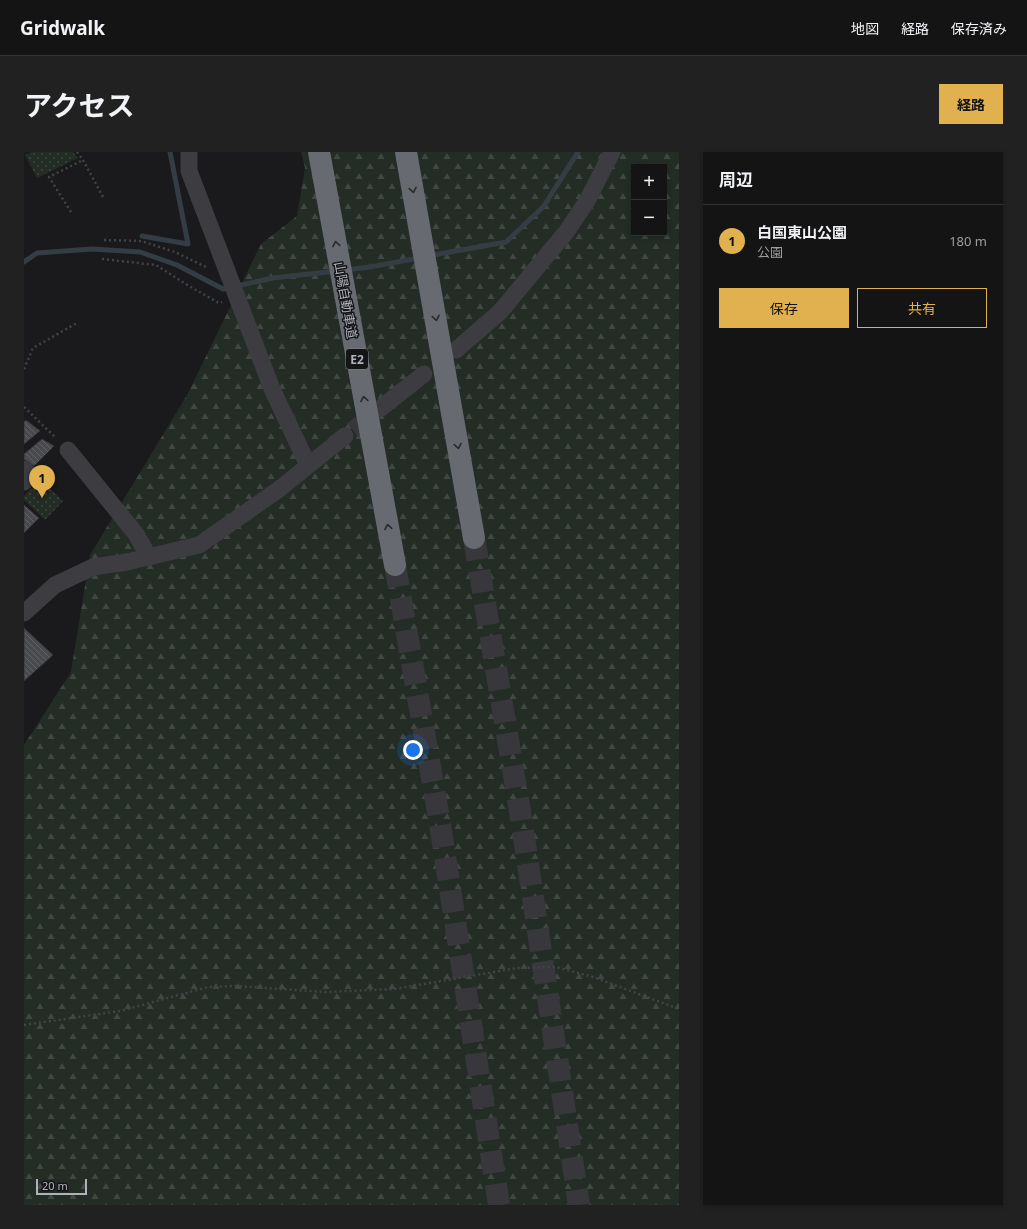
<!DOCTYPE html>
<html lang="ja">
<meta charset="utf-8">
<style>
body{margin:0;font-family:"Noto Sans","Noto Sans JP",sans-serif;background:#212122;color:#f1f3f6}
.controls{position:absolute;right:12px;top:12px;display:grid;overflow:hidden;border-radius:0px;box-shadow:0 2px 6px #0003}
.controls button{width:36px;height:36px;display:grid;place-items:center;padding:0;border:0;border-bottom:1px solid #333334;background:#141415;color:#f1f3f6;font:20px sans-serif}
.scale{position:absolute;left:12px;bottom:10px;width:51px;box-sizing:border-box;padding-left:4px;border:2px solid #aeb2ba;border-top:0;font-size:11px;line-height:14px;white-space:nowrap;color:#aeb2ba;-webkit-text-stroke:3px #151517;paint-order:stroke}
.you{position:absolute;left:389px;top:598px;width:14px;height:14px;margin:-10px;border:3px solid #fff;border-radius:50%;background:#1a73e8;box-shadow:0 0 0 6px #1a73e833}
.badge{display:grid;place-items:center;width:26px;height:26px;border-radius:50%;background:#e0b14e;color:#111;font-size:13px;font-weight:700}
.pin{position:absolute;translate:-50% -33px;filter:drop-shadow(0 1px 2px #0008)}
.pin::after{content:'';position:absolute;top:21px;width:14px;height:12px;background:inherit;clip-path:polygon(0 0,100% 0,50% 100%)}
.list{margin:0;padding:0;list-style:none}
h2{display:flex;justify-content:space-between;align-items:center;height:52px;margin:0;padding:0 16px;font-size:17px}
h2 small{font-size:13px;font-weight:400;color:#9d9ea0}
.list li{display:grid;grid-template-columns:26px 1fr auto;gap:12px;align-items:center;box-sizing:border-box;height:72px;padding:0 16px;border-top:1px solid #333334}
.list b{display:block;font-size:15px;white-space:nowrap}
.list p{margin:0;font-size:13px;white-space:nowrap;color:#9d9ea0}
.list em{font-size:13px;font-style:normal;color:#9d9ea0}
.actions{display:flex;gap:8px;padding:12px 16px}
.actions a{flex:1;padding:9px 0;border:1px solid #e0b14e;border-radius:0px;text-align:center;font-size:14px;color:#e0b14e}
.actions .main{background:#e0b14e;color:#111}
.map{position:relative;flex:none;width:655px;height:1053px;overflow:hidden;border-radius:0px}
header{display:flex;align-items:center;gap:24px;box-sizing:border-box;height:56px;padding:0 20px;background:#141415;border-bottom:1px solid #333334}
header strong{font-size:19px}
nav{display:flex;gap:22px;margin-inline-start:auto;font-size:14px}
.intro{display:flex;align-items:center;justify-content:space-between;box-sizing:border-box;height:96px;padding:0 24px}
h1{margin:0;font-size:28px}
.button{padding:10px 18px;border-radius:0px;background:#e0b14e;color:#111;font-size:14px;font-weight:700}
main{display:flex;gap:24px;padding:0 24px}
aside{flex:1;background:#141415;border-radius:0px;box-shadow:0 2px 6px #0003}
.map>svg:first-child{display:block}
.forest{fill:url(#forest-firs);fill-rule:evenodd}
.park{fill:url(#park-dots)}
.lines{fill:none;stroke-linecap:round;stroke-linejoin:round}
.stream{stroke:#353d44;stroke-width:5}
.building{fill:url(#building-back-hatch);stroke:#343438}
.minor-tunnel{stroke:#38383c;stroke-width:17;stroke-dasharray:17 8;stroke-linecap:butt}
.highway-tunnel{stroke:#38383c;stroke-width:22;stroke-dasharray:22 11;stroke-linecap:butt}
.path{stroke:#424348;stroke-width:2.5;stroke-dasharray:2 3;stroke-linecap:butt}
.minor{stroke:#3c3c41;stroke-width:17}
.highway{stroke:#686a71;stroke-width:22}
.oneway{stroke:#2a2a2e}
.labels{text-anchor:middle;dominant-baseline:central;stroke-width:3;stroke-linejoin:round;paint-order:stroke}
.shield{fill:#151517;stroke:#808389;stroke-width:1}
.shield-label{font-size:12px;font-weight:bold;fill:#aeb2ba}
.street-label{font-size:13px;fill:#aeb2ba;stroke:#151517}
</style>
<header>
<strong>Gridwalk</strong>
<nav><a>地図</a><a>経路</a><a>保存済み</a></nav>
</header>
<div class="intro"><h1>アクセス</h1><a class="button">経路</a></div>
<main>
<div class="map">
<svg width="655" height="1053" viewBox="0 0 655 1053">
<defs>
<pattern id="forest-firs" width="22" height="20" patternUnits="userSpaceOnUse"><rect width="22" height="20" fill="#242c26"/><path d="M5 1l3.5 6h-7zM16 11l3.5 6h-7z" fill="#414843"/></pattern>
<pattern id="park-dots" width="8" height="8" patternUnits="userSpaceOnUse"><rect width="8" height="8" fill="#242c26"/><path d="M2 2h.1M6 6h.1" fill="none" stroke="#414843" stroke-width="1.8" stroke-linecap="round"/></pattern>
<pattern id="building-back-hatch" width="6" height="6" patternUnits="userSpaceOnUse"><rect width="6" height="6" fill="#494a4e"/><path d="M-1 5l2 2M0 0l6 6M5-1l2 2" fill="none" stroke="#616265"/></pattern>
</defs>
<rect width="100%" height="100%" fill="#1a1a1c"/>
<path class="forest" d="M277,0H655V1053H0V593L47,520L66,403L163,243L237,92L273,64L281,16ZM610,15H640V81H610Z"/>
<g class="park">
<path d="M8,0H49L54,6L13,26L1,3Z"/>
<path d="M16,327L39,349L21,368L0,348V344Z"/>
</g>
<g class="lines">
<g class="stream">
<path d="M118,84L164,92L146,0"/>
<path d="M404,104L482,90L520,54L554,0"/>
<path d="M0,110L13,101L68,97L116,100L153,113L199,137L249,126L312,119"/>
<path d="M322,118L346,115L395,106"/>
</g>
</g>
<g class="building">
<path d="M2,268L16,279L0,292V270Z"/>
<path d="M18,287L30,294L10,314L0,307V302Z"/>
<path d="M0,353L15,366L0,381Z"/>
<path d="M0,476L29,503L0,529Z"/>
</g>
<g class="lines">
<path class="minor-tunnel" d="M309,293L352,260"/>
<g class="highway-tunnel">
<path d="M450,386L496,659L555,1053"/>
<path d="M371,413L416,672L475,1053"/>
</g>
<g class="path">
<path d="M53,0L59,8L79,45"/>
<path d="M47,60L25,25L59,8"/>
<path d="M80,88L117,89L151,100L184,116"/>
<path d="M78,107L132,113L165,134L195,151L198,150"/>
<path d="M0,217L9,196L53,171"/>
<path d="M0,255L32,286"/>
<path d="M0,873L96,859L184,835L211,834L302,840L371,837L493,816L532,815L569,825L655,857"/>
</g>
<g class="minor">
<path d="M165,0V19L248,237L284,313"/>
<path d="M432,198L476,160L543,79L563,49L588,0"/>
<path d="M357,256L400,222"/>
<path d="M44,298L112,382L125,405"/>
<path d="M0,317L6,323L0,330"/>
<path d="M0,461L31,433L69,415L103,410L175,393L254,338L321,284"/>
</g>
<g class="highway">
<path d="M295,0L371,413"/>
<path d="M382,0L450,386"/>
</g>
</g>
<defs><path id="oneway-chevron" d="M-2-3.5L2.5 0L-2 3.5" fill="none" stroke-width="1.6" stroke-linecap="round" stroke-linejoin="round"/></defs>
<g class="oneway">
<use href="#oneway-chevron" transform="translate(389 38) rotate(80)"/>
<use href="#oneway-chevron" transform="translate(312 92) rotate(-100)"/>
<use href="#oneway-chevron" transform="translate(412 166) rotate(80)"/>
<use href="#oneway-chevron" transform="translate(340 247) rotate(-100)"/>
<use href="#oneway-chevron" transform="translate(434 294) rotate(80)"/>
<use href="#oneway-chevron" transform="translate(364 375) rotate(-100)"/>
</g>
<g class="labels">
<rect class="shield" x="322" y="197" width="22" height="20" rx="3"/>
<g class="shield-label">
<text x="333" y="207">E2</text>
</g>
<g class="street-label">
<text transform="translate(322 148) rotate(80)">山陽自動車道</text>
</g>
</g>
</svg>
<div class="controls">
<button>+</button>
<button>−</button>
</div>
<div class="scale">20 m</div>
<div class="you"></div>
<div class="pin badge" style="left:18px;top:346px">1</div>
</div>
<aside>
<h2>周辺<small></small></h2>
<ul class="list">
<li><span class="badge">1</span><div><b>白国東山公園</b><p>公園</p></div><em>180 m</em></li>
</ul>
<div class="actions"><a class="main">保存</a><a>共有</a></div>
</aside>
</main>
